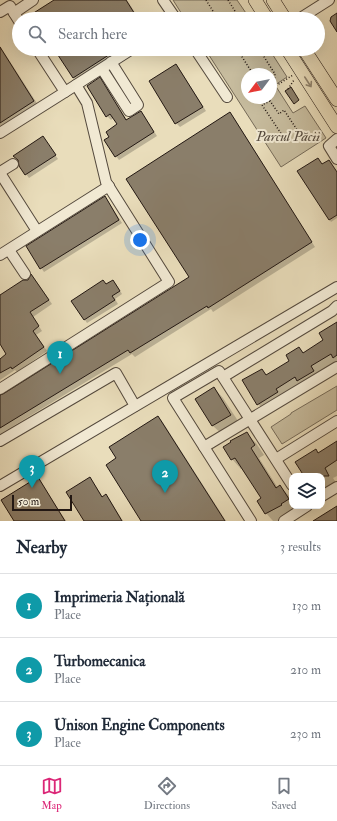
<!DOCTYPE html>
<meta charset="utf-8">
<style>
body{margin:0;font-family:"IM FELL Double Pica",serif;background:#f2f2f3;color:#1f2937}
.controls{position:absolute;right:12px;bottom:12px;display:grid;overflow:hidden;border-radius:8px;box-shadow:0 4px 16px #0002}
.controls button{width:36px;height:36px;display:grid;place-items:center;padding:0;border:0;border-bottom:1px solid #e0e1e3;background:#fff;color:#1f2937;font:20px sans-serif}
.compass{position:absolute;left:241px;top:68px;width:36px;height:36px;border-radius:50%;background:#fff;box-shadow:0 4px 16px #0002;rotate:238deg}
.scale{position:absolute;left:12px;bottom:10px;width:60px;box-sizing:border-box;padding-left:4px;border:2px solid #231813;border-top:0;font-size:11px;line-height:14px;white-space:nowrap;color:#231813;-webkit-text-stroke:3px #f1e9d3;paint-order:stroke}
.you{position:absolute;left:140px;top:240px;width:14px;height:14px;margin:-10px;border:3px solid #fff;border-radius:50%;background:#1a73e8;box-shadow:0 0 0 6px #1a73e833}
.badge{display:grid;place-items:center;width:26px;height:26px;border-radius:50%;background:#db2777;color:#fff;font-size:13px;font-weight:700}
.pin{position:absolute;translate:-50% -33px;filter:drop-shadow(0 1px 2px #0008)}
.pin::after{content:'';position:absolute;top:21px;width:14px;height:12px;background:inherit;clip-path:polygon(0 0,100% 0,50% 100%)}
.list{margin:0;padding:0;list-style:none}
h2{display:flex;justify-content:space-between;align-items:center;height:52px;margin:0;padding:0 16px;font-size:17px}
h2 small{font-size:13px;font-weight:400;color:#747a83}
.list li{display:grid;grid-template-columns:26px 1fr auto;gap:12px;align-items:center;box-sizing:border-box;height:64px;padding:0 16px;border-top:1px solid #e0e1e3}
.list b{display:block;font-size:15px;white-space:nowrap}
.list p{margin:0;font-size:13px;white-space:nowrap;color:#747a83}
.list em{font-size:13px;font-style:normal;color:#747a83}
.icon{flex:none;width:22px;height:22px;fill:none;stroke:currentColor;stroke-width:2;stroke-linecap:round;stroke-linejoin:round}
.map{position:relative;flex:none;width:337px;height:521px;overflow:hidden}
.search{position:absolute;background:#fff;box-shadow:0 4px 16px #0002;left:12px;right:12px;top:12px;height:44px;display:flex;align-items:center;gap:10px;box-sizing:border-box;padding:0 14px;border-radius:22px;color:#747a83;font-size:15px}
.sheet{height:244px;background:#fff}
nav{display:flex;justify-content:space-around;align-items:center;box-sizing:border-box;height:56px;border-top:1px solid #e0e1e3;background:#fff;font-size:11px;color:#747a83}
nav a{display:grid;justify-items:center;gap:2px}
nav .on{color:#db2777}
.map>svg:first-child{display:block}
.green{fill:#c7bc9e;stroke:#756a58;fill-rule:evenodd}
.shadow{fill:#0003}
.building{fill:#8a7e6a;stroke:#231813}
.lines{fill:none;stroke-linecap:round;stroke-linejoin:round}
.minor-casing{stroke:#54493d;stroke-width:12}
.major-casing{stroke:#231813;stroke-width:14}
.path{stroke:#231813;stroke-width:1.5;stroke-dasharray:1 2;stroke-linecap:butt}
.minor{stroke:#f1e9d3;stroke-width:10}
.major{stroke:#e9ddbb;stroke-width:13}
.oneway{stroke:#90846f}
.labels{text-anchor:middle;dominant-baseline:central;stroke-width:4;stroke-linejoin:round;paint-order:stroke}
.park-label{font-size:14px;font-style:italic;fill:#54493d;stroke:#f1e9d3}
</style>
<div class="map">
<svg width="337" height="521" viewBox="0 0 337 521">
<rect width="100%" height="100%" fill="#e9ddbb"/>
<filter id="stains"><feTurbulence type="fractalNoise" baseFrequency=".005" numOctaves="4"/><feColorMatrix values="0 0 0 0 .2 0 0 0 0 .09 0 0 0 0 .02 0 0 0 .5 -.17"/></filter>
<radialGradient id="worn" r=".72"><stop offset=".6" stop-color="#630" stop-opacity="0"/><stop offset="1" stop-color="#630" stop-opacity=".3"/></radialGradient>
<g class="green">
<path d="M173,0H237L250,19H185Z"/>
<path d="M205,49H269L287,77L275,85L293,113L305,106L326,138L281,167ZM247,74H271V98H247Z"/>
<path d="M337,386V410L282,444L271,427L291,414V413Z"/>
</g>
<g class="shadow">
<path d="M56,0H127L139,19H37Z"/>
<path d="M0,46L38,105L0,129Z"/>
<path d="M56,49H128L77,81L73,77Z"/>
<path d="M176,66L180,70L206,111L180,127L176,123L150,82Z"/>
<path d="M103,82L127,120L144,116L157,136L119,160L116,156L111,137L119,125L114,117L111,120L107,116Z"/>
<path d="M230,114L234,118L315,247L213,312L211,309L135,357L132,354L0,434V396L4,395L190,278Z"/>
<path d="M43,138L58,159L29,178L20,166Z"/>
<path d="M329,161L337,173V218L331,222L299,172L322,165Z"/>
<path d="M108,201L122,223L44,272L27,247Z"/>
<path d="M32,275L52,304L33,317L42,331L36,335L47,351L17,372L15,370L0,380V361L8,354L0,343V296L29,281Z"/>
<path d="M116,284L122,294L115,299L118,304L87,323L72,301L107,285Z"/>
<path d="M337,323V366L268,414L258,404L262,370L267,375L290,361L299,348L304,353L325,340Z"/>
<path d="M214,388L223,398L240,424L223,435L213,426L196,399Z"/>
<path d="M158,417L162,421L226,521H143L118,459Z"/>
<path d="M247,434L256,443L264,455L259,458L278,488L280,486L289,496L292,500V506H296L298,509L290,515L279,521H273L266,513L262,499L243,468L241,469L232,459Z"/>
<path d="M337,442V476L333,478L337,484L322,493V476H305L315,450L319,454Z"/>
<path d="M90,478L103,497L109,499L123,521H85Z"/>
<path d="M40,481L66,521H15Z"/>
</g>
<g class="building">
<path d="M54,0H126L138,19H35L32,14Z"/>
<path d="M337,13V32L330,21L331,17Z"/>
<path d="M0,47L34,101L0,123Z"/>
<path d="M54,49H118L73,78Z"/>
<path d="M176,64L203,107L175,124L149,81Z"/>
<path d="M100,77L126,120L141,111L154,132L115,157L104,140L109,137L106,132L117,124L110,114L106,117L87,86Z"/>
<path d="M291,87L299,100L294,104L285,91Z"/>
<path d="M230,112L312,242L208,308L207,306L130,353L128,350L0,428V395L3,394L189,277L126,179Z"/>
<path d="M43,136L56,155L25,175L19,166L18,160L13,156Z"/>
<path d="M318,158L322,164L329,160L337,172V215L329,220L297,171Z"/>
<path d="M105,196L119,220L40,269L26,246Z"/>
<path d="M31,274L49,300L30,312L39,326L33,331L44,347L12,369L11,367L0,373V359L6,354L0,344V295L23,280H28Z"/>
<path d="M103,280L106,284L113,280L120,291L112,296L115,300L84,320L71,301Z"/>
<path d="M337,322V355L333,358L331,354L311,366L314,371L297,381L295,377L276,389L278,392L257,405L242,380L262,369L266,375L289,361L286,355L299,347L303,353L323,340L319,333Z"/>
<path d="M214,387L231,415L212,426L195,399Z"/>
<path d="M158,416L225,521H141L106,465L116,458L109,447Z"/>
<path d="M247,432L255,445L251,448L276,488L280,485L289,499L281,504L282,505L265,514L257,501L261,498L235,458L231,460L223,447L231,442L230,441Z"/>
<path d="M337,441V460L325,468L329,476H304L295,462L316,449L318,453Z"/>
<path d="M38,477L65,521H14L1,500Z"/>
<path d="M90,477L102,497L106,494L122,521H84L66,492Z"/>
<path d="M337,506V521H313Z"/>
</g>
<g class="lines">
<defs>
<g id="minor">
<path d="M163,0L176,19"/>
<path d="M0,12L10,6L14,13"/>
<path d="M299,19L329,0"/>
<path d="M19,21L14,13L33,0"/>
<path d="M37,49L65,92L132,49"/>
<path d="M195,49L227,97"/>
<path d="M102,69L129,111L138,105L111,62"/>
<path d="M0,133L65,92"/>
<path d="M337,139L329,146L337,159"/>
<path d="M0,172L13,164"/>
<path d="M0,173L37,231"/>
<path d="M9,250L25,274"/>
<path d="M0,255L109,186"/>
<path d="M223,377L332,311L337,306"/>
<path d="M0,389L169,282L106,182L87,103L76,85"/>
<path d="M0,441L116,373L135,406"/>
<path d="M204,447L337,367"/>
<path d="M276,459L337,421"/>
<path d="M0,486L337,287"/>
<path d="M322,496L337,487"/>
<path d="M251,521L173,398L219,371L292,485"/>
<path d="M284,521L307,506"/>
</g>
<g id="major">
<path d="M255,0L267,19"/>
<path d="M273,0L285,19"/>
<path d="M287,49L337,127"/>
<path d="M304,49L337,100"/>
</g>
</defs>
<use href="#minor" class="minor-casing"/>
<use href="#major" class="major-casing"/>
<g class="path">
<path d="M206,0L218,19"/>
<path d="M228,0L240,19"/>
<path d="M227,19L236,14"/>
<path d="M225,49H227"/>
<path d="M237,49L253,74"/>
<path d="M259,49L275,74L274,87"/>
<path d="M271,89L293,75"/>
<path d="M288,89L294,80"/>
<path d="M268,98L279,114L284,110L305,142L321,132"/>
<path d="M254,100L257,98"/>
<path d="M270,101L262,105L286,141"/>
</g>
<use href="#minor" class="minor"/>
<use href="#major" class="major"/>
</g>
<defs><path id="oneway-shaft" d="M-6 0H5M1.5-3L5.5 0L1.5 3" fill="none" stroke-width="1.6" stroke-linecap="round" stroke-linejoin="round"/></defs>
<use class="oneway" href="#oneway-shaft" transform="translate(308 82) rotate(57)"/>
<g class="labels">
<g class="park-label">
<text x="288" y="136">Parcul Păcii</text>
</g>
</g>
<rect width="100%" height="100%" filter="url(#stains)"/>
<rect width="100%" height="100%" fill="url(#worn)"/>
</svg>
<div class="controls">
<button><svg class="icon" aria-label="layers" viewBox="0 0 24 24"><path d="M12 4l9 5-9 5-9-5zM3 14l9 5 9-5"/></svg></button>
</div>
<svg class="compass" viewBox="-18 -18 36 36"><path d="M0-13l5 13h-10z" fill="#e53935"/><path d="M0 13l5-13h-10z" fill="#747a83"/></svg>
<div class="scale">50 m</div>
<div class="you"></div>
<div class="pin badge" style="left:60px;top:374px;background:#0f9aa8">1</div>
<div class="pin badge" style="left:165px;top:493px;background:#0f9aa8">2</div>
<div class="pin badge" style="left:32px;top:488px;background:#0f9aa8">3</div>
<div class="search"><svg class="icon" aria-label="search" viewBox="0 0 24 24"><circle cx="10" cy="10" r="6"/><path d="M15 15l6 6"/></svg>Search here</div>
</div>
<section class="sheet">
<h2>Nearby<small>3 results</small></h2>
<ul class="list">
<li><span class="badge" style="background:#0f9aa8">1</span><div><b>Imprimeria Națională</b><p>Place</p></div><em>130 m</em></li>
<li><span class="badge" style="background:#0f9aa8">2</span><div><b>Turbomecanica</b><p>Place</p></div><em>210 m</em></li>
<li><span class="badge" style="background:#0f9aa8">3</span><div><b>Unison Engine Components</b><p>Place</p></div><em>230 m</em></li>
</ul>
</section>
<nav>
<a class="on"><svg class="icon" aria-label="map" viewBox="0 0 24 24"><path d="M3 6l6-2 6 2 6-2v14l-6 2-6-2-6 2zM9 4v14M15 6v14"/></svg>Map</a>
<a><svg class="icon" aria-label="directions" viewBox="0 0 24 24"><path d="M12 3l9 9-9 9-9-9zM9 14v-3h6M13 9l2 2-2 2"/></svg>Directions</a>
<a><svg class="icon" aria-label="saved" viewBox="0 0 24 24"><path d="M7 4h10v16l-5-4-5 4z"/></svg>Saved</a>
</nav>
